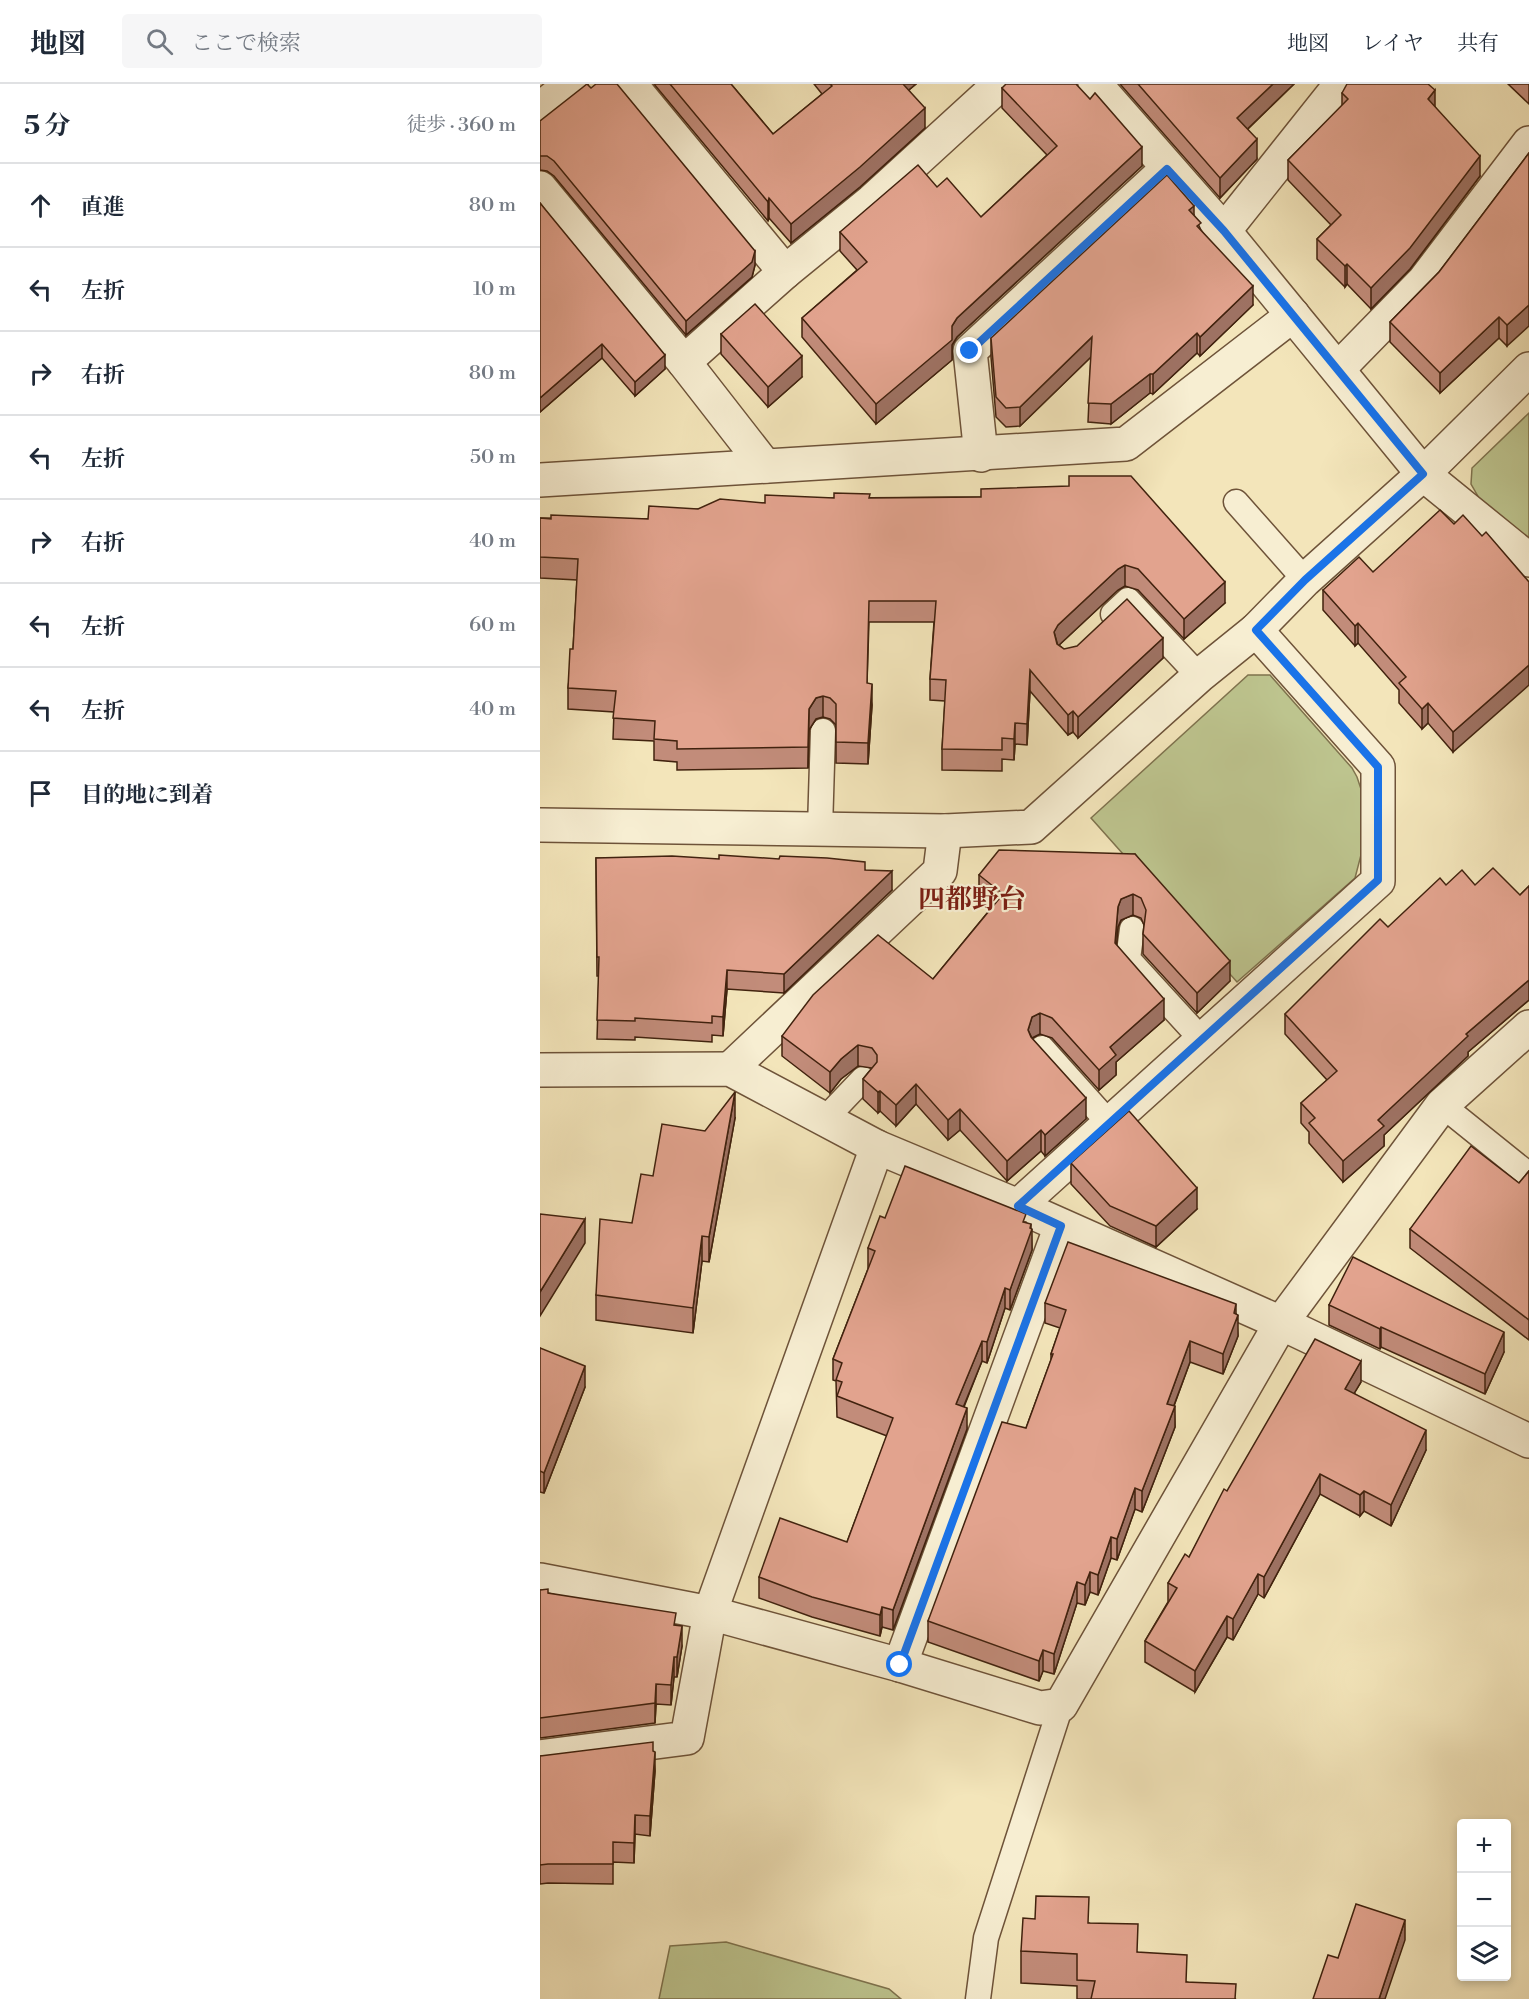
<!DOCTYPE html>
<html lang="ja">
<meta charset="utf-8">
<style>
body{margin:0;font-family:"Libre Bodoni","Noto Serif JP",serif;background:#f6f6f7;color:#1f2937}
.controls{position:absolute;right:18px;bottom:18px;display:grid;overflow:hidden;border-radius:6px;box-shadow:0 3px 9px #0003}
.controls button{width:54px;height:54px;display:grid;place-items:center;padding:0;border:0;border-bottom:2px solid #e0e1e3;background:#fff;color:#1f2937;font:30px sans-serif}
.stop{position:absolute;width:18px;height:18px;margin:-14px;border:4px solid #1a73e8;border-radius:50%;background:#fff}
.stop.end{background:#1a73e8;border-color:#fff;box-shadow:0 2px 6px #0008}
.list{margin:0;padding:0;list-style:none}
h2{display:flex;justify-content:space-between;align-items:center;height:78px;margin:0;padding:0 24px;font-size:26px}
h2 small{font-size:20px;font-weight:400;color:#747a83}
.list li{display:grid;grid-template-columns:39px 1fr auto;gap:18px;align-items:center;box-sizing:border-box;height:84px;padding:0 24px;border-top:2px solid #e0e1e3}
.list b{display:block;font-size:22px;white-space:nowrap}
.list em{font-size:20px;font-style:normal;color:#747a83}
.icon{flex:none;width:33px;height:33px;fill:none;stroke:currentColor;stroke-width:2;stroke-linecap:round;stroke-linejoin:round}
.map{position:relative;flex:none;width:989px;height:1915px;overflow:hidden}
header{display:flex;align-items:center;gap:36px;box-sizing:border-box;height:84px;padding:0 30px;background:#fff;border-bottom:2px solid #e0e1e3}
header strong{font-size:28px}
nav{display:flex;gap:33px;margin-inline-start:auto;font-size:21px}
.search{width:420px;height:54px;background:#f6f6f7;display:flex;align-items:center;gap:15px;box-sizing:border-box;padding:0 21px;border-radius:6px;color:#747a83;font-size:22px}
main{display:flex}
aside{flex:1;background:#fff}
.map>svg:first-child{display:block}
.green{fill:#bdc48e;stroke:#7f734e;stroke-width:1.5}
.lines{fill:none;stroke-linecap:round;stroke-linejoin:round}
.lane-casing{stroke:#6e5339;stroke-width:27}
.street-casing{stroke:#6e5339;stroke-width:36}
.lane{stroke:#f7eed2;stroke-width:24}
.street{stroke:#f7eed2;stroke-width:33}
.wall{fill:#c28c7a;stroke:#41220e;stroke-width:1.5}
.shaded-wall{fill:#9e7263;stroke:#41220e;stroke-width:1.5}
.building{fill:#e2a38e;stroke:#41220e;stroke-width:1.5}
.route{stroke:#1a73e8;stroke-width:8}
.labels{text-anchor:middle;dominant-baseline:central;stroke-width:4.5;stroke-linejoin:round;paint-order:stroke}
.quarter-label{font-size:27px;font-weight:bold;fill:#7a1f14;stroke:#f7eed2}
</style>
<header>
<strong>地図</strong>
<div class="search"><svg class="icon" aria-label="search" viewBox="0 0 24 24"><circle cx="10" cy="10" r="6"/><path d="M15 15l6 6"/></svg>ここで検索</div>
<nav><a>地図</a><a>レイヤ</a><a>共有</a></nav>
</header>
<main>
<aside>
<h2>5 分<small>徒歩 · 360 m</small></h2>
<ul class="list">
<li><svg class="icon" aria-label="ahead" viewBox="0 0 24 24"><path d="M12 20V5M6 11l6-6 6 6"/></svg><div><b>直進</b></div><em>80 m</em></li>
<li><svg class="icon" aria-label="left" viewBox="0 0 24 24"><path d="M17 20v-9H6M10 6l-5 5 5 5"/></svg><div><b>左折</b></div><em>10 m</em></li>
<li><svg class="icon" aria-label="right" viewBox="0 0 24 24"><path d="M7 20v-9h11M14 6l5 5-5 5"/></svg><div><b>右折</b></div><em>80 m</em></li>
<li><svg class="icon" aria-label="left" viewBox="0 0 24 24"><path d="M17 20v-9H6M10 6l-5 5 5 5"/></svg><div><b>左折</b></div><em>50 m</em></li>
<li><svg class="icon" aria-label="right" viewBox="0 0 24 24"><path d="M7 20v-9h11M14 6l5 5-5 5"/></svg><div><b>右折</b></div><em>40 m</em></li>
<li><svg class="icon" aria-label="left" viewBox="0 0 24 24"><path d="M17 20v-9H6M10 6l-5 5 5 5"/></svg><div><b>左折</b></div><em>60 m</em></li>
<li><svg class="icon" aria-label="left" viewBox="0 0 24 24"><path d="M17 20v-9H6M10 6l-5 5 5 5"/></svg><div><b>左折</b></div><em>40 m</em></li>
<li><svg class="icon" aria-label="arrive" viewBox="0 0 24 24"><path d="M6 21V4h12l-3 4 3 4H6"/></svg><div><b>目的地に到着</b></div></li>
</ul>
</aside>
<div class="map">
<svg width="989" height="1915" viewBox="0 0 989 1915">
<rect width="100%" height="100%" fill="#f3e5ba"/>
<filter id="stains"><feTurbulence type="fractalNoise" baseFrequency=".00333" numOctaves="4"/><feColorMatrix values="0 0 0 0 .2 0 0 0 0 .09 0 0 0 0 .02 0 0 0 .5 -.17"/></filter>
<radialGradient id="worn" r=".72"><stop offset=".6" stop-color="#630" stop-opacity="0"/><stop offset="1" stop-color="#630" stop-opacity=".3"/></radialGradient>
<g class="green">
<path d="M989,329V456L939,414L931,400L932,384Z"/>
<path d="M708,591H730L812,684L817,693L821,705V771L815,794L697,898L551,734Z"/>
<path d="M186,1858L349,1905L361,1915H119L130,1862Z"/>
</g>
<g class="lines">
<defs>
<g id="lane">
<path d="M696,418L765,496"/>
<path d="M573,530L588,516L659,592"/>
<path d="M280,745L283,647"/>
<path d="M592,845L588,875L662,956"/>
<path d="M502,964L569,1039"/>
<path d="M902,1021L989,1091"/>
<path d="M284,1036L323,995"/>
<path d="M438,1915L446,1854L521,1621"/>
</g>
<g id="street">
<path d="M90,0L245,188"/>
<path d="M555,0L684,147L883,390L989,476"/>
<path d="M0,25L31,0"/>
<path d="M0,104L144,278L225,382"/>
<path d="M684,147L801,0"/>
<path d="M144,278L245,188L332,117L460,0"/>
<path d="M798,285L884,197L989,59"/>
<path d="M441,371L430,267L627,85"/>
<path d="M0,396L586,360L753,231"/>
<path d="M0,741L405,747L491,743L659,592L716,546L765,496L883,390L989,285"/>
<path d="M190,985L400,787L405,747"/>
<path d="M0,986L190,985L337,1063L478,1122L741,1239L989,1357"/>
<path d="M478,1122L838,797V683L716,546"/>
<path d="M0,1496L170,1529L360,1581L500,1624L521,1621L741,1239L902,1021L989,943"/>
<path d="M360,1581L521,1142"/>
<path d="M0,1673L147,1654L170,1529L337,1063"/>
</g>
</defs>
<use href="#lane" class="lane-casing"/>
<use href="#street" class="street-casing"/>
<use href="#lane" class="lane"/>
<use href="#street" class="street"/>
</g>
<g class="wall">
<path d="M114,0H191L233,50L282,10L274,0H376L369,6L385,44L320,103L251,159L229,134L228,137Z"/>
<path d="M580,0H754L708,45L717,75L680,114Z"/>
<path d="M968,0H989V20Z"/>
<path d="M462,4L602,82L417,253L412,261V276L336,340L262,253V234L317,186L300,167V148L397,103L441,133L507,71L462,24Z"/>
<path d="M802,9L895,23L940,92L870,185L831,225L807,200L805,203L777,175V155L791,141L748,96V76L802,22Z"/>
<path d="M0,37L215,181L212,193L146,251L14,92L7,87L0,86Z"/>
<path d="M989,69L967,262L959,254L900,309L850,258V238L899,188Z"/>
<path d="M0,119L125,285L95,312L62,274L0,328Z"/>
<path d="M654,131L661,146L713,221L660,272L657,269L613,310L610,309L571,340L548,338L551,273L480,342L466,343L456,333L451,273V254Z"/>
<path d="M181,250L262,293L228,323L181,270Z"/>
<path d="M441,413L685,519L644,555L598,506L585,502L578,506L519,561L524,565L623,574L538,654L533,648L528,651L490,607L487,661L475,660L474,676L462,675V687L402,686V665L405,617L390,616V595L394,538H329L327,599L332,621L328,680L296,679V641L290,635L283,633L276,635L269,646L268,684L137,686V678L114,676V657L73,655L74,628L28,625V604L33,565L37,496L0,494V434L108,435L158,425L225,419L294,414Z"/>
<path d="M914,440L942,452L913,668L888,639L882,645L859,619V606L818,559L815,562L783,526V506L833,488Z"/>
<path d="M595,770L690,897L657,929L603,870V850L604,841L601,834L593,831L581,836L578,843L576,861L624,936L576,978V991L559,1006L512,954L500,950L492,954L546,1035L505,1072L501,1067L467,1097L420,1046L408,1056L376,1020L356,1042L340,1027L338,1029L323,1015V995L332,984L318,982L301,995L290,1009L242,972V952L393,895L453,822L439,811V791Z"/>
<path d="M56,774L325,786L352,806L244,909L187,905L183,952L172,951V958L95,953V956L57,955L59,892H57Z"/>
<path d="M935,801L980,811L989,802V916L928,968V972L844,1051V1062L803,1098L769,1059V1048L761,1039V1019L787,996L745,950V930L848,843Z"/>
<path d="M195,1034L169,1178L162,1177L153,1249L56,1236V1211L92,1139L113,1092L165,1047Z"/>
<path d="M531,1079L657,1125L616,1163L570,1142L531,1100Z"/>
<path d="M989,1087V1256L870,1164V1145L979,1099Z"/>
<path d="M345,1134L486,1138L491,1145L492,1166L470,1226L465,1224L447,1279L442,1277L424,1323L427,1345L353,1546L342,1543L340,1552L272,1533L219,1514V1493L307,1458L347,1352L297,1333L296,1297L293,1296V1275L328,1185V1164Z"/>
<path d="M505,1219L696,1230L698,1252L683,1290L650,1278L634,1322L635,1343L602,1428L595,1425L577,1476L571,1474L558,1511L550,1508L545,1521L537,1519L514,1590L503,1587L499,1597L388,1558V1537L486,1344L511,1276V1270L520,1244L505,1239Z"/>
<path d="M789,1221L964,1268L945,1310L841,1263L840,1265L789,1241Z"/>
<path d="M0,1264L45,1303L4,1409L0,1408Z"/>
<path d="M821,1298L814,1309L886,1366L851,1442L824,1427L820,1432L780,1410L724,1514L718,1510L693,1556L687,1553L655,1608L605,1578V1557L628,1518V1499L649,1473L687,1407Z"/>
<path d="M0,1506L8,1509L136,1541L142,1562L137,1593H134L131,1621L116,1620L115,1639L0,1654Z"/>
<path d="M113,1668L115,1687L110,1752L95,1750L94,1779L73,1778V1800L8,1799L0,1800V1672Z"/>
<path d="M549,1839L647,1898L696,1915H537V1902L481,1899V1867Z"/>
</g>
<g class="shaded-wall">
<path d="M359,0H376L359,14Z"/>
<path d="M733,0H754L697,55V34Z"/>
<path d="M895,6V27L888,15Z"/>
<path d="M385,24V44L320,103L251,159V140Z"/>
<path d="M717,55V75L680,114V94Z"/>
<path d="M602,63V82L417,253L412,261V276L336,340V320L412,242L417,234Z"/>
<path d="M940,72V92L870,185L831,225V204Z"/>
<path d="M229,114V134L228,137V118Z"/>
<path d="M654,122V141L649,126Z"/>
<path d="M215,167V181L212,193L146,251V237Z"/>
<path d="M807,180V200L805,203V182Z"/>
<path d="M713,202V221L660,272V253Z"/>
<path d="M989,221V242L967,262V241Z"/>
<path d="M959,233V254L900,309V289Z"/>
<path d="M657,249V269L613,310V290Z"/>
<path d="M552,253V272L480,342V323Z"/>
<path d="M62,260V274L0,328V314Z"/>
<path d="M125,271V285L95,312V298Z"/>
<path d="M262,272V293L228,323V303Z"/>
<path d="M610,290V309L571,340V320Z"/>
<path d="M585,481V502L578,506L518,562L514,548L518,541L578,485Z"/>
<path d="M685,498V519L644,555V535Z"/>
<path d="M818,539V559L815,562V542Z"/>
<path d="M623,554V574L538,654V633Z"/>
<path d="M989,581V601L913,668V648Z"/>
<path d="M490,586V607L487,661V640Z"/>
<path d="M332,600V621L328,680V659Z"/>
<path d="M283,612V633L276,635L269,646L268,684L269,625L276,614Z"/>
<path d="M888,619V639L882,645V625Z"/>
<path d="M533,627V648L528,651V631Z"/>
<path d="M475,639V660L474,676V655Z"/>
<path d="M352,787V806L244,909V890Z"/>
<path d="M593,810V831L581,836L578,843L575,880V859L578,823L581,815Z"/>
<path d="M690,877V897L657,929V909Z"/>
<path d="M187,886V905L183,952V933Z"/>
<path d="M989,896V916L928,968V972L844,1051V1062L803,1098V1077L838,1036L926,950Z"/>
<path d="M624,915V936L576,978V991L559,1006V986L570,963Z"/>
<path d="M500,929V950L492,954L488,946L492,933Z"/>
<path d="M318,961V982L301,995L290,1009V988L301,975Z"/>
<path d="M376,1000V1020L356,1042V1021Z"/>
<path d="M340,1007V1027L338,1029V1008Z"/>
<path d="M195,1008V1034L169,1178V1153Z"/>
<path d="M546,1014V1035L505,1072V1051Z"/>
<path d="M420,1025V1046L408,1056V1036Z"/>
<path d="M501,1046V1067L467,1097V1077Z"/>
<path d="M657,1104V1125L616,1163V1142Z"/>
<path d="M45,1135V1159L0,1232V1208Z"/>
<path d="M491,1140V1148L492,1145V1166L470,1226V1206Z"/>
<path d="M162,1152V1177L153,1249V1224Z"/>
<path d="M465,1204V1224L447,1279V1258Z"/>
<path d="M696,1220V1237L698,1231V1252L683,1290V1270Z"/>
<path d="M841,1243V1263L840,1265V1245Z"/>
<path d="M964,1248V1268L945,1310V1290Z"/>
<path d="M442,1257V1277L416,1341V1320Z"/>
<path d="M650,1257V1278L627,1340V1320Z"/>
<path d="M821,1277V1298L805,1325V1305Z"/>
<path d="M45,1282V1303L4,1409V1389Z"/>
<path d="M635,1322V1343L602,1428V1407Z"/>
<path d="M427,1324V1345L353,1546V1526Z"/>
<path d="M886,1346V1366L851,1442V1421Z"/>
<path d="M780,1390V1410L724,1514V1493Z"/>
<path d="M595,1404V1425L577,1476V1455Z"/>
<path d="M824,1407V1427L820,1432V1411Z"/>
<path d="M571,1453V1474L558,1511V1491Z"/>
<path d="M550,1488V1508L545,1521V1501Z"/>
<path d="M718,1490V1510L693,1556V1535Z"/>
<path d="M537,1498V1519L514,1590V1570Z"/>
<path d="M342,1523V1543L340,1552V1531Z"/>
<path d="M687,1532V1553L655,1608V1587Z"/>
<path d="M142,1542V1562L137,1593V1573Z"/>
<path d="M503,1566V1587L499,1597V1577Z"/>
<path d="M134,1573V1593L131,1621V1601Z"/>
<path d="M116,1600V1620L115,1639V1619Z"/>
<path d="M115,1668V1687L110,1752V1732Z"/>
<path d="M95,1731V1750L94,1779V1759Z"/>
<path d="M865,1836V1856L845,1915H839Z"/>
</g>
<g class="building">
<path d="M47,0L51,4L56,0H77L215,167L212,178L146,237L14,77L7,72H0V37Z"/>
<path d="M130,0H191L233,50L292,2L290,0H363L385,24L320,83L251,140L229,114L228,118Z"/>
<path d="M466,0H536L550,15L555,9L602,63L417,234L412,242V256L336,320L262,234L327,178L300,148L378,81L397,103L407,94L441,133L517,62L462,4Z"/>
<path d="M598,0H733L697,34L717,55L680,94Z"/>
<path d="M807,0H888L895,6L888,15L940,72L870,164L831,204L807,180L805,182L777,155L801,131L748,76L808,15L802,9Z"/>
<path d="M989,69V221L967,241L959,233L900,289L850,238L899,188Z"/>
<path d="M627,91L654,122L649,126L661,139L657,142L713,202L660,253L657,249L613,290H610L571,320L548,319L552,253L480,323L466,324L456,313L451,254Z"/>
<path d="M0,119L125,271L95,298L62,260L0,314Z"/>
<path d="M215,220L262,272L228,303L181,250Z"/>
<path d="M529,392H591L685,498L644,535L598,485L585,481L578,485L518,541L514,548L517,560L524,565L537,562L587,515L623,554L538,633L533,627L528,631L490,586L487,640L475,639L474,655L462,654V666L402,665L406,596L390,595L396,517H329L327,599L332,600L328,659L296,658V620L290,614L283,612L276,614L269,625L268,663L137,665V657L114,655L115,637L73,634L76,607L28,604L30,565H33L38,475L0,473V434L11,435V431L108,435L109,422L158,425L180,415L225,419V411L294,414V409L330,410L329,414L441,413V405L529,402Z"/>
<path d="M900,426L914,440L923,431L942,452L946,448L989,498V581L913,648L888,619L882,625L859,599L866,593L818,539L815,542L783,506L819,473L833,488Z"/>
<path d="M459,766L595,770L690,877L657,909L603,850L606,826L601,814L593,810L581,815L578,823L575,859L624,915L570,963L576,971L559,986L512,934L500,929L492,933L488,946L491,953L546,1014L505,1051L501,1046L467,1077L420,1025L408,1036L376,1000L356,1021L340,1007L338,1008L323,995L337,978V971L332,964L318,961L301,975L290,988L242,952L273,911L338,851L393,895L463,810L439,791Z"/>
<path d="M179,771L239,775L240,772L287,774L325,778V786L352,787L244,890L187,886L183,933L172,932V939L95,934V937L57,936L59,873H57L56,774L132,772L179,775Z"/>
<path d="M953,784L980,811L989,802V896L926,950L928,952L838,1036L844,1042L803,1077L769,1039L775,1034L761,1019L797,987L745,930L840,835L848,843L900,794L906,801L922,786L935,801Z"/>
<path d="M195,1008L169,1153L162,1152L153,1224L56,1211L60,1135L92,1139L101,1090L113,1092L122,1040L165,1047Z"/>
<path d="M589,1027L657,1104L616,1142L570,1122L531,1079Z"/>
<path d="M931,1062L979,1099L989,1087V1236L870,1145Z"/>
<path d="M365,1082L486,1130L483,1138L491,1140L490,1144L492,1145L470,1206L465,1204L447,1258L442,1257L416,1320L427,1324L353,1526L342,1523L340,1531L272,1513L219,1493L240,1434L307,1458L353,1334L297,1312L302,1298L296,1296L302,1279L293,1275L335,1167L328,1164L340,1132L345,1134Z"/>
<path d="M0,1130L45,1135L0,1208Z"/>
<path d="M528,1158L696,1220L694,1229L698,1231L683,1270L650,1257L627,1320L635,1322L602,1407L595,1404L577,1455L571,1453L558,1491L550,1488L545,1501L537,1498L514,1570L503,1566L499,1577L388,1537L462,1338L486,1344L513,1270H511L526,1226L505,1219Z"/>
<path d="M813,1173L964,1248L945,1290L841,1243L840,1245L789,1221Z"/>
<path d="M775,1255L821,1277L805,1305L886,1346L851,1421L824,1407L820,1411L780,1390L724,1493L718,1490L693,1535L687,1532L655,1587L605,1557L637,1504L628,1499L645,1470L649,1473L684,1405L687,1407Z"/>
<path d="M0,1264L45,1282L4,1389L0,1387Z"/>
<path d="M8,1505V1509L136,1529L134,1541L142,1542L137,1573H134L131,1601L116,1600L115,1619L0,1634V1506Z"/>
<path d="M113,1658V1667L115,1668L110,1732L95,1731L94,1759L73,1758V1780H8L0,1781V1672Z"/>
<path d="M496,1812L549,1813L548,1839L598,1840L597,1868L647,1871L646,1898L696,1900L695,1915H551L555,1897L537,1896V1870L481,1867L483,1834L495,1835Z"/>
<path d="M816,1820L865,1836L839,1915H773L788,1871L798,1874Z"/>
</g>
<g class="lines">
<path class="route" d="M360,1581L521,1142L478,1122L838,796V683L716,546L765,496L883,390L684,147L627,85L430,267"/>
</g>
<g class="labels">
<g class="quarter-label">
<text x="432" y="816">四都野台</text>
</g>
</g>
<rect width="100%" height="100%" filter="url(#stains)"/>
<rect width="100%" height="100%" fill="url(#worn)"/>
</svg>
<div class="controls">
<button>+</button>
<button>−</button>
<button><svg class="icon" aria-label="layers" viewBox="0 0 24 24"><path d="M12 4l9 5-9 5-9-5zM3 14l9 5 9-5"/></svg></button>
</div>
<div class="stop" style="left:360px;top:1581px"></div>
<div class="stop end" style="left:430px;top:267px"></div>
</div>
</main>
